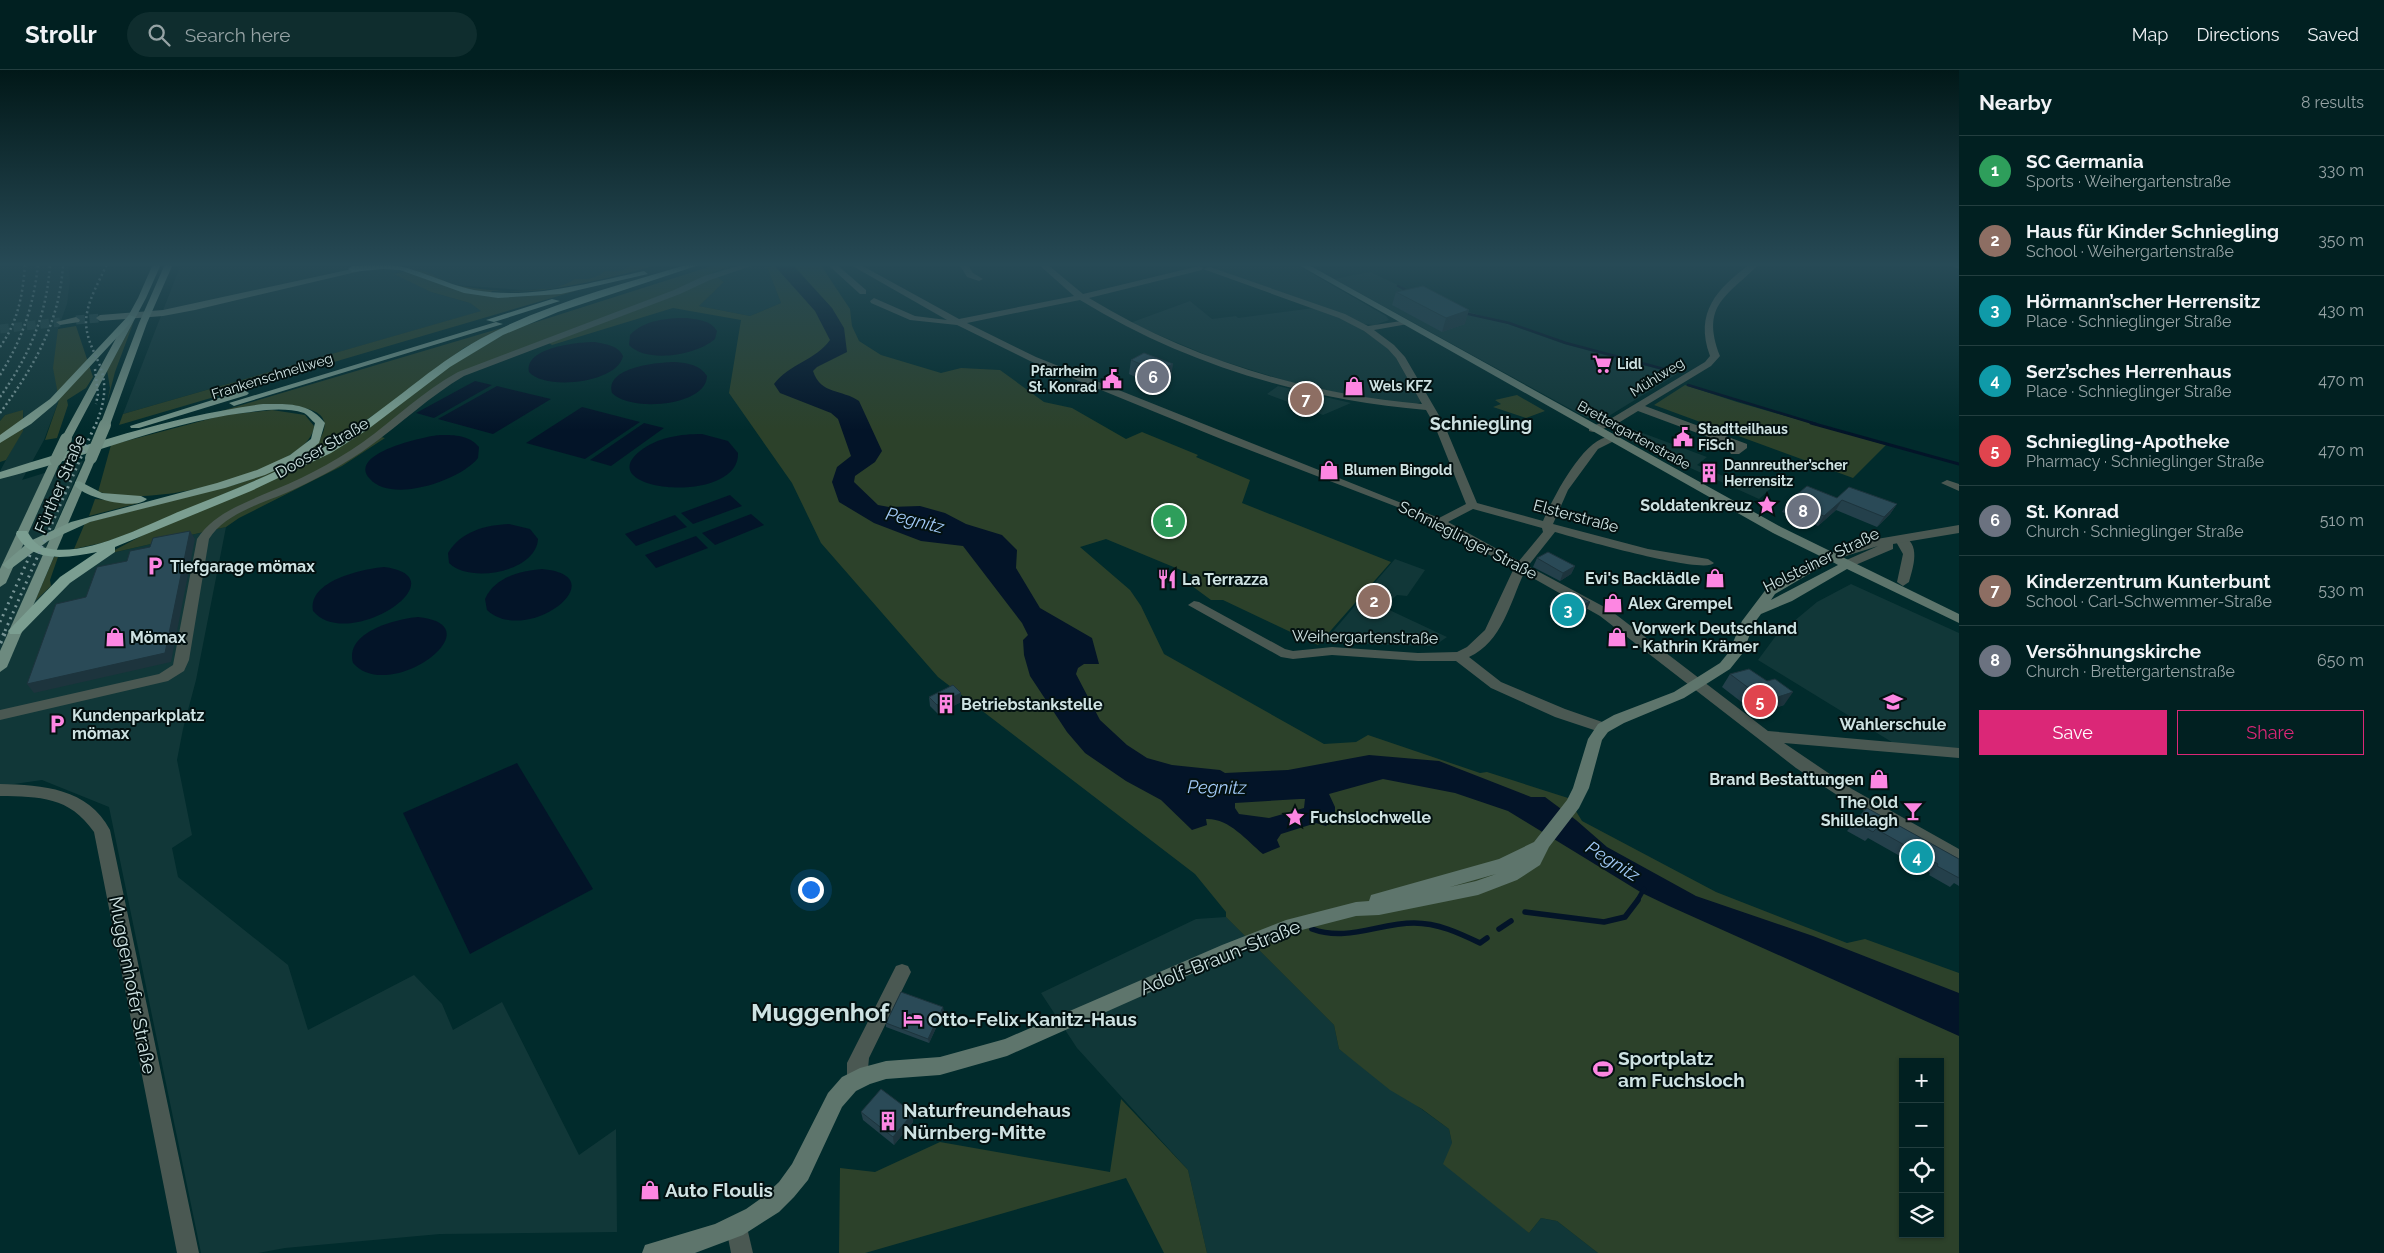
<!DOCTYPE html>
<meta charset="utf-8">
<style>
body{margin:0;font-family:Raleway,sans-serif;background:#0f2d2e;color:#f1f3f6}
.controls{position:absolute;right:15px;bottom:15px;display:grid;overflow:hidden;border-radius:0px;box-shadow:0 1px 4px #0004}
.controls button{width:45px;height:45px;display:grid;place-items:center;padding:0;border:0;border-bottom:1px solid #233e3f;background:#012021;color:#f1f3f6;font:25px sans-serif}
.you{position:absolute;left:810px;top:819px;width:18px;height:18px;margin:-12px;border:4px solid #fff;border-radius:50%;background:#1a73e8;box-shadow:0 0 0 8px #1a73e833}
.badge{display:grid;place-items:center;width:32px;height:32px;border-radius:50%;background:#db2777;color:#fff;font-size:16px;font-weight:700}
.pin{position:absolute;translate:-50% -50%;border:2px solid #fff;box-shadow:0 1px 5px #0006}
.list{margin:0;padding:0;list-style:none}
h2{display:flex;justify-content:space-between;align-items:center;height:65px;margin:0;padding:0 20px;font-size:21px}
h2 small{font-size:16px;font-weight:400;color:#96a3a5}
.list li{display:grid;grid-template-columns:32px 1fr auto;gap:15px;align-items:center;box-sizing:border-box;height:70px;padding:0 20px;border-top:1px solid #233e3f}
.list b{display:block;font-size:19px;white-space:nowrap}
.list p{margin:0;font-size:16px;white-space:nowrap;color:#96a3a5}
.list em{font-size:16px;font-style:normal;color:#96a3a5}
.actions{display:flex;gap:10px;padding:15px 20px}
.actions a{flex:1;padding:11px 0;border:1px solid #db2777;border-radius:0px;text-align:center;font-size:18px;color:#db2777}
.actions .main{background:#db2777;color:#fff}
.icon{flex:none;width:28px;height:28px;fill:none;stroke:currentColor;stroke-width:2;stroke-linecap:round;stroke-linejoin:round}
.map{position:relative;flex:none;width:1959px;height:1183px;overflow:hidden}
header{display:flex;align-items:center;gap:30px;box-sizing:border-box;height:70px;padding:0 25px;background:#012021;border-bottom:1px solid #233e3f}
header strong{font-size:24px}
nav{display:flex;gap:28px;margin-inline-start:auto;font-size:18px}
.search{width:350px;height:45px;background:#0f2d2e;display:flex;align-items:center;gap:12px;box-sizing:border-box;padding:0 18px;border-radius:28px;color:#96a3a5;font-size:19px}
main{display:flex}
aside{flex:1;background:#012021}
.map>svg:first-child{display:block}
.built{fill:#113738}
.green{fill:#2c412a;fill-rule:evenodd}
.water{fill:#031428;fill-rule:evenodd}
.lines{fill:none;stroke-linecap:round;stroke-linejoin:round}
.stream-far3{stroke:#031428;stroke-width:2.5}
.stream-far2{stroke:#031428;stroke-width:3}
.stream-far1{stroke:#031428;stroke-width:4.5}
.stream{stroke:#031428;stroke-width:5.5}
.secondary-tunnel{stroke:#204647;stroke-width:9;stroke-dasharray:9 4.5;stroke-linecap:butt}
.minor{fill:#4a5852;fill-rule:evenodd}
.tertiary{fill:#4a5852;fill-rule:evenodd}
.secondary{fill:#5e756c;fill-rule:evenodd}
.primary{fill:#6d8a7f;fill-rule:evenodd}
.trunk{fill:#749488;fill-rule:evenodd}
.motorway{fill:#7b9e91;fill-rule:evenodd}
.rail-far2{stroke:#789596;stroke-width:2.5;stroke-dasharray:2 3;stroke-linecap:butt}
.rail-far1{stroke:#789596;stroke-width:3;stroke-dasharray:2 4.5;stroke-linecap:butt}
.rail{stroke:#789596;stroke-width:4.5;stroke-dasharray:2.5 5.5;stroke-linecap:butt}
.primary-bridge{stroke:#6d8a7f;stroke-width:12}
.wall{fill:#24404b}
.shaded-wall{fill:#1d343d}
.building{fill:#2a4a57;stroke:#1d343d}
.labels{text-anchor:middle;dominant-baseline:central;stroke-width:4;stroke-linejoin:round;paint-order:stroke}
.far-poi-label{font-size:14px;font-weight:bold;fill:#cee2e2;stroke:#031111;text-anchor:start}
.far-street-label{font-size:14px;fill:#cee2e2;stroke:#031111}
.street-label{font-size:16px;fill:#cee2e2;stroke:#031111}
.poi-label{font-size:16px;font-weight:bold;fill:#cee2e2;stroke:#031111;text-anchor:start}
.far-district-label{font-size:18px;font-weight:bold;fill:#cee2e2;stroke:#031111}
.water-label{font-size:18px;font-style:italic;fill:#a3cbf9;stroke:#031111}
.near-street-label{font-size:19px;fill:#cee2e2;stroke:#031111}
.near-poi-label{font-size:19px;font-weight:bold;fill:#cee2e2;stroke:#031111;text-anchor:start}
.near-district-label{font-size:25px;font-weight:bold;fill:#cee2e2;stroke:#031111}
</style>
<header>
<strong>Strollr</strong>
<div class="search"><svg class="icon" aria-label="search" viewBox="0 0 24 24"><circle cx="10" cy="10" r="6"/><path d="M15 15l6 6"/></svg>Search here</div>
<nav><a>Map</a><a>Directions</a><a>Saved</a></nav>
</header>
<main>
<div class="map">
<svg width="1959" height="1183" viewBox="0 0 1959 1183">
<rect width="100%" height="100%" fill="#012b2c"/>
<g class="built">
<path d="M0,194H68L70,211L67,234L58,259L59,330L44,370L22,410L83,391L27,522L60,519L107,484L226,457L196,610L183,659L177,690L192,765L172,778L178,807L288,895L308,960L414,905L442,934L453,960L502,932L579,1085L616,1059L617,1162L440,1164L285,1178L258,1183H201L109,737L42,710L0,716V401L24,357L23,341L5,345L0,351V260L4,255L0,256Z"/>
<path d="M181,194H647L589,212L552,219L522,220L454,215L439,210L419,199L395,203L431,222L470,233L482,241L123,344Z"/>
<path d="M735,194H763L767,197L781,233L750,246L699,236L724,212L712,203Z"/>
<path d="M1225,194H1295L1386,246L1389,250L1375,255L1361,254L1213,199Z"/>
<path d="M1370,202L1439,234L1494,249L1564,274L1677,304L1604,349L1587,348L1334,209Z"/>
<path d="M1190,231L1212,249L1236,246L1238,248L1314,238L1331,243L1354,254L1392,281L1421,332L1416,334L1373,331L1290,312L1216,289L1130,253Z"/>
<path d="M1278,316L1351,333L1323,345L1267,324Z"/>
<path d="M1624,356L1707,387L1697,395L1728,408L1744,414L1749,410L1771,418L1759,429L1613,363Z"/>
<path d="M1395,489L1425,500L1407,526L1397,525L1383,537L1447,567L1434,576L1323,573Z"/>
<path d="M1851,514L1959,563V679L1895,674L1758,590L1775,567L1817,532Z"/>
<path d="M1226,847L1334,955L1339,979L1449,1059L1452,1073L1529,1163L1541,1148L1557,1151L1598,1183H1207L1188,1100L1077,978L1041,923L1196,849Z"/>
</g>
<g class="green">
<path d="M632,194H660C605,210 550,223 492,221L489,226C520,228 549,225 579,220L119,355L123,344L481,241L470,233L431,222L394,204C401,202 414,198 420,200C433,203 442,212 455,215C487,221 548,228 575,209C588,210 595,209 605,201C616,202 623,202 632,194Z"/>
<path d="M718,194H735L712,203L724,212L699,236L750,246L781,233L767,197L782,194H820L850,239L852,256L859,271L881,285L941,303L961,298L1000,300L1044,332L1072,338L1126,369L1142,362L1198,385L1196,387L1250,410L1242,433L1391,492L1318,575L1223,530H1211L1192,516L1200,508L1106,469L1080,477L1130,520L1141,536L1164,584L1324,674L1356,672L1368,665L1480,703L1487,702L1568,728L1582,751L1716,822L1847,873L1865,869L1959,903V1183H1598L1557,1151L1541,1148L1529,1163L1443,1094L1452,1073L1449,1059L1422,1039L1390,1020L1339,979L1334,955L1226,847V842L1195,804L938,607L821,473L792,413L729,323L741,250L673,238L552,275L545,270L465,301L373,365L385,368L342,396L239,448L226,457L107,484L147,463L283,405L439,303L511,260ZM1903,992H1940V1164H1903Z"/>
<path d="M134,251L115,302L107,333L110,318L107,300Z"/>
<path d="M76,256L93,307L86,318L67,330L68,335L57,368L45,370L59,330L53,298L58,259Z"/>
<path d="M508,256L464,278L387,336L332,373L288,397L141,459L106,472L74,479L85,453L237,414L260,406L320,369C348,320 238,340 218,342Z"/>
<path d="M1685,315L1737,332L1886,375L1853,408L1654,335Z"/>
<path d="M1517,325L1545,341L1526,348L1493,337L1501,334L1495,330Z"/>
<path d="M23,340V361L6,390L0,392V351L5,345Z"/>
<path d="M272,340L305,345L314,356C312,394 197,421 166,424C144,427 120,427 98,422L111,375L224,345Z"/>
<path d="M95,429L139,433L89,446Z"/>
<path d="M54,487H58L50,510L51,516L35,531Z"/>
<path d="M1121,1029L1188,1100L1207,1183H1164L1126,1108L865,1183H839L840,1098L875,1102L940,1072L1110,1102Z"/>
</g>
<g class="water">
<path d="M773,194H792L832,238L844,258L847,282L817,297L813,301C821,325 842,319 859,331L882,381L875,392L855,406L854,412L878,435L889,437L920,436L945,443L966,454L1002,465L1017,480L1016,498L1040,538L1092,568L1099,594H1084L1078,598L1076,604L1100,650L1127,675L1147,688L1172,695L1220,700L1225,703L1288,700L1369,685L1439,691L1531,727H1545L1576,750L1607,777L1696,826L1813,866L1959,923V966L1669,836L1642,823L1508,741L1455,723L1383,709L1329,724L1335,737V747L1326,756L1316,753L1281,764L1277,770L1280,777L1263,784C1246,770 1229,748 1206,749L1207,755L1192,760L1161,730L1126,711L1085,683L1067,662L1030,606L1024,585L1023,570L1028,565L1022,553L963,476L921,471L874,453L839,432L832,412L837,397L851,386L838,349L831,343L780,323L774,314C789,294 816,290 830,270L815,241ZM1300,729H1305L1304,738L1269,748L1239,744L1235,738V733Z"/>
<path d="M687,248C699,250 710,250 717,261L715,269C697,285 647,294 629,275L630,265C644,250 667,248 687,248Z"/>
<path d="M594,272C605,274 618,275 623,286C618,313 545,321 529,302C524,277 579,272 594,272Z"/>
<path d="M675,292C688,293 700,295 707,306C706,337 629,342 612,323C604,297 659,292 675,292Z"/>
<path d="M475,311L492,315L434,348L416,343Z"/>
<path d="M497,316L551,329L493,364L438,349Z"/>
<path d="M582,337L640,352L585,389L526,373Z"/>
<path d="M644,353L664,358L611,396L590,390Z"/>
<path d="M702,364L728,371L738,383C740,436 589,422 640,381C658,367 681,364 702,364Z"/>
<path d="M440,365C455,365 469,365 479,377L478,388C461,410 392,434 370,409C346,383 426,366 440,365Z"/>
<path d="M730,425L742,436L693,454L681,443Z"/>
<path d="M751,444L764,455L715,475L702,463Z"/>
<path d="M675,445L687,457L636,476L625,464Z"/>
<path d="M509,454L530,459L538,469C536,502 470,514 449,493L448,483C461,461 486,455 509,454Z"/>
<path d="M696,466L708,478L656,498L645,485Z"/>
<path d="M384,497C463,507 348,583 313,541C307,511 362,499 384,497Z"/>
<path d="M542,499C619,506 526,577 487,540L485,529C495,507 520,501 542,499Z"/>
<path d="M418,547C498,555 389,635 353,593C344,562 396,549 418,547Z"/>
<path d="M517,693L593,819L470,884L403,743Z"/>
</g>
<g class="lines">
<g class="stream-far3">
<path d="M1398,216L1408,221"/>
<path d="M1464,243L1509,253L1566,273L1675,302"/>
<path d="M1688,315L1816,354"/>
</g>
<path class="stream-far2" d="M1811,353L1959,394"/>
<path class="stream-far1" d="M1637,831L1644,819"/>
<g class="stream">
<path d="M1525,842L1604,852L1625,847L1638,830"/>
<path d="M1312,859C1347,872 1379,853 1414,853C1438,853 1459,863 1480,873L1487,868"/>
<path d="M1499,859L1511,851"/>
</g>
<g class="secondary-tunnel">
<path d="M76,250L100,248"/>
<path d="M0,259L60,252"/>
</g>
<g class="minor">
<path d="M745,194L754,195L710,210L680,224L464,306C430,326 402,353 370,376C347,393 322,406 297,418C269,432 226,441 209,469L189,590L184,601L168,611L0,650V640L159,604L173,595L197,469C212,446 237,436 262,425C297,411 332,394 363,372C395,349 423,321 458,302L674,220L704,206Z"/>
<path d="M827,194H836L866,220V224H860Z"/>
<path d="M849,194H859L959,249L1074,226L1038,194H1047L1083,224L1199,196L1203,198L1202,200L1089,228C1189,289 1305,324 1422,334L1396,288L1388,279L1364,261L1339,248L1203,199L1210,197L1345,244L1368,256L1408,250V254L1374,260L1394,275L1405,287L1444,354L1477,433L1543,451C1552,430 1586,361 1614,367V371L1598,379L1568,420L1553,454L1648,479L1708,489L1714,493C1704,505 1576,468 1555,462L1528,496L1610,540L1768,661L1959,678V688L1784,673L1852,719L1959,779V794L1840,727L1796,698L1600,546L1524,503C1510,533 1502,572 1469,587L1501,612L1565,639L1608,654L1610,658L1608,662L1603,663L1555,647L1491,618L1456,591H1418L1332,585L1293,589L1281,587L1188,535L1194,531L1199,532L1285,579L1293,581L1332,577L1418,583L1457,582L1467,577L1485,560L1514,498L1405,440L1226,371L1030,291L957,255L910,250L871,233L870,231L874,228L915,246L947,250ZM1080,230C1184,294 1304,330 1426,340L1434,354L1466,434L1439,448L1036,287L967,253ZM1473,439L1542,458L1543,462L1519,491L1448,452Z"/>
<path d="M959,194H967L973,203L983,209L979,211L967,207Z"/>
<path d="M1750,194H1759C1728,226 1700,234 1720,286L1711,296L1645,336L1747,374V378L1739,384H1731L1730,382L1735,377L1638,341L1615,355L1593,362L1589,361V357L1607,351L1705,292L1710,286C1694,242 1717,219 1750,194Z"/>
<path d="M1947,410L1959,414V421L1941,413Z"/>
<path d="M1901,466C1922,472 1913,498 1909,512L1903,516L1897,512L1903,484L1895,470Z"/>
<path d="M0,714C43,715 88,718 110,760L199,1183H177L94,762C69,726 40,727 0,726Z"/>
<path d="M902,894L908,896L911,902L869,988L867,1009L864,1016L857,1019L850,1016L847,1009V993L896,896Z"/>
<path d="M737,1146L745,1149L753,1183H731L726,1157L729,1149Z"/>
</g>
<g class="tertiary">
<path d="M1947,194H1959V199Z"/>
<path d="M1959,455V463L1893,474V479L1846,499L1840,495L1842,492L1878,476L1830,491L1824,487L1826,484L1871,470Z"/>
</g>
<g class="secondary">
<path d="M375,194H390L195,240L163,246L100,251L96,248L100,245L163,240Z"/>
<path d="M1297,194H1307L1781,457L1959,544V553L1847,499L1792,531L1761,544L1755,552L1742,584L1730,599L1684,628L1624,653L1608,662L1602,670L1589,718L1579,738L1549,777L1540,795L1517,810L1478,825L1379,845L1356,846L1294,862L1234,885L1007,986L940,1005L886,1009L870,1014L856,1021L842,1037L808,1110L794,1127L779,1142L743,1165L695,1183H642L645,1175L715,1154L746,1139L763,1127L779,1112L792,1094L828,1023L842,1007L860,998L886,991L940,987L1005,969L1222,875L1286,850L1356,832L1369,831L1371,825L1499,789L1534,772L1567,730L1573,718L1588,669L1598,654L1614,645L1674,622L1720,593L1729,582L1742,551L1767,518L1822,487L1773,463ZM1831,491L1838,495L1771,530L1775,524ZM1496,804L1476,811L1450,817Z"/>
<path d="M76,247L80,250L79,252L60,255L56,252Z"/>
</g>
<g class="primary">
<path d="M153,194H161L146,228L71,369L66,372L62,371L61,369L138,228Z"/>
<path d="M165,194H173L147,253L110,355L109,357H101L100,355L139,253Z"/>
<path d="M91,385L96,388L7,597L0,602V581L86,388Z"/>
<path d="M56,387L61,390L6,513L0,517V499L51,390Z"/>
</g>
<g class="trunk">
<path d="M129,245L136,247L56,333L31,354L0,373V365L50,329Z"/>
<path d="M496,252L503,254L237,335L234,336L229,333Z"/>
<path d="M244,320L249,323L247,325L139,358H131L130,356Z"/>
<path d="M263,334C288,334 309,332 325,353L319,373L298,390L265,405L225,418L90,452L48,471L12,498L8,499L2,495L30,471L71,452L217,413L257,400L290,385L311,369L315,353C311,350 308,345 304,343C285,337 263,340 243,343C159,354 82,389 0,409V402C87,375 172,346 263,334Z"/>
<path d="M79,411L102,423L141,426L147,429C134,441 87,428 75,416V412Z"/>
</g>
<g class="motorway">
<path d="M378,194C413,194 440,213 474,220C530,230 589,213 644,201L648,204L561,224L498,228L464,223L400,200L383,199L352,202L348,199L352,196Z"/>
<path d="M689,194H702L558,242L503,265L450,297L367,360L331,383L251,421L115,477V482L70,513L20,564H10L8,561L60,507L97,482C68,488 31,494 16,464L17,461H27C32,469 36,476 46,478C85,488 146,455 183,440C237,418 294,397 344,365C391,336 431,296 480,269C545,234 619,215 689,194Z"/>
<path d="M552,229L560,231L494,252L486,250Z"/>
</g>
<g class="rail-far2">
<path d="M0,277C18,252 23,224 25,194"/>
<path d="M95,299L98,324L96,334"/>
<path d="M0,305C22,270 34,235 38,194"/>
<path d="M0,327C29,286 47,245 50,194"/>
<path d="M0,343C34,297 60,252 63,194"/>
<path d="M96,354C105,332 108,313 98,291C92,278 86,266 86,251C87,231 99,212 107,194"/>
</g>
<g class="rail-far1">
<path d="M0,552L31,483"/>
<path d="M5,561L96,353"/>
</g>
<path class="rail" d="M0,573L6,560"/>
<g class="primary-bridge">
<path d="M91,388L105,355"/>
<path d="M56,390L66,369"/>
</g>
</g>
<g class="wall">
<path d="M1396,222L1465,254L1442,262L1392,235Z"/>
<path d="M1144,283L1171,308L1155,316L1129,304L1131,290Z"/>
<path d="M1837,428L1897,434L1890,444L1877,457L1836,440L1818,456L1782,442L1788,432Z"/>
<path d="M1537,488L1575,496L1571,504L1560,511L1533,497Z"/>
<path d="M1552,529L1590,532L1586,541L1563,548L1549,537Z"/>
<path d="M1730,604L1784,635L1757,644L1722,617Z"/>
<path d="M961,623V632L938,644L930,636L929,627Z"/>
<path d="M1867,738L1959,789V816L1954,813L1950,817L1929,805L1930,803L1868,768L1865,771L1847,761Z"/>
<path d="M944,941L929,973L886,957V953Z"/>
<path d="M861,1042L913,1043V1052L894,1075L863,1050Z"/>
</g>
<g class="shaded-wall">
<path d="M1469,240L1465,254L1442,262L1446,248Z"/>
<path d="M1173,294L1171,308L1155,316L1157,301Z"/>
<path d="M1842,430L1836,440L1818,456L1824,446Z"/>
<path d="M1897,434L1890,444L1877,457L1884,447Z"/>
<path d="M190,461L195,469L171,592L34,623L27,614Z"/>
<path d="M1575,496L1571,504L1560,511L1563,503Z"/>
<path d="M1590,532L1586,541L1563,548L1567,539Z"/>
<path d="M1793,622L1784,635L1757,644L1766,631Z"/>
<path d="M961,623V632L938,644L937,635Z"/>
<path d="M943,937L944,941L929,973L928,969Z"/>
<path d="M913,1043V1052L894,1075L893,1067Z"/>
</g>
<g class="building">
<path d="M1423,216L1469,240L1446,248L1396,222Z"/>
<path d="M1144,283L1173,294L1157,301L1131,290Z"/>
<path d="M1807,416L1837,428L1849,417L1897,434L1884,447L1842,430L1824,446L1788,432Z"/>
<path d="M190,461L165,583L27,614L56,534L86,527L97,497L127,491L130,481L150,477L153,468Z"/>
<path d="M1548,482L1575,496L1563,503L1537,488Z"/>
<path d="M1574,523L1590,532L1567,539L1552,529Z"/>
<path d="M1749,599L1767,611L1775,609L1793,622L1766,631L1730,604Z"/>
<path d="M953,615L961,623L937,635L929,627Z"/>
<path d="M1867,738L1959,789V808L1937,796L1938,794L1876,759L1873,762L1854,752Z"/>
<path d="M901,922L943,937L928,969L886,953Z"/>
<path d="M881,1019L913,1043L893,1067L861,1042Z"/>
</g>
<linearGradient id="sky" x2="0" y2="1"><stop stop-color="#011818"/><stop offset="0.54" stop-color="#274a56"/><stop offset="1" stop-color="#274a56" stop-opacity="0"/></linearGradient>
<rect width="1959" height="360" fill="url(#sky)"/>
<defs>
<symbol id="supermarket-bare" viewBox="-9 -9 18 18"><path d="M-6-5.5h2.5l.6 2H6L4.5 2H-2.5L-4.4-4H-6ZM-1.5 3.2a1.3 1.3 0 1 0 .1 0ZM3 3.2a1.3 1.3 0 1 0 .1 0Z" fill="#fd86e2" stroke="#031111" stroke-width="2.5" paint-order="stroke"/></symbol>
<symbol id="civic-bare" viewBox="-9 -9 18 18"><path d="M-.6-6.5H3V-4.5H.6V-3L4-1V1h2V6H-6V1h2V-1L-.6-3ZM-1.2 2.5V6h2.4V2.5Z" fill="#fd86e2" stroke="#031111" stroke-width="2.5" paint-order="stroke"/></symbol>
<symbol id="shop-bare" viewBox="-9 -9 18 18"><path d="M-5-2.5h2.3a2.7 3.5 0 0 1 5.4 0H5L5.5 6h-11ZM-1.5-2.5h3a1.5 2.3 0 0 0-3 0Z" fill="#fd86e2" stroke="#031111" stroke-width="2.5" paint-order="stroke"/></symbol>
<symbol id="building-bare" viewBox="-9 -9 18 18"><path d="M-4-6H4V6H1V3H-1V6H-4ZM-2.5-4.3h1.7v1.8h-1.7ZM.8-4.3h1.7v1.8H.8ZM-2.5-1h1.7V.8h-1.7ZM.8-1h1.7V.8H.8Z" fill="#fd86e2" stroke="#031111" stroke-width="2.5" paint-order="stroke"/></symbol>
<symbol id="sight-bare" viewBox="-9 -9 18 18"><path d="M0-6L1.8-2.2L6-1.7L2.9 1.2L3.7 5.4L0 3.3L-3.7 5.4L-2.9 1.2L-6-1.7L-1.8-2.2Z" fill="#fd86e2" stroke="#031111" stroke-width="2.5" paint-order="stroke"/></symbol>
<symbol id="parking-bare" viewBox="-9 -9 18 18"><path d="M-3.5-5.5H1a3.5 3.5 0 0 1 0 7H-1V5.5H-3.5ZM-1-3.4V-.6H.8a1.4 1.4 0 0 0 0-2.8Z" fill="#fd86e2" stroke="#031111" stroke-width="2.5" paint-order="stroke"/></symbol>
<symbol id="restaurant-bare" viewBox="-9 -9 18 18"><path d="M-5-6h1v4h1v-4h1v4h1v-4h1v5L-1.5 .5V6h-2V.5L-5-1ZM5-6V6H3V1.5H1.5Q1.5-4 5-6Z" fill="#fd86e2" stroke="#031111" stroke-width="2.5" paint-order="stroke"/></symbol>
<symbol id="school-bare" viewBox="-9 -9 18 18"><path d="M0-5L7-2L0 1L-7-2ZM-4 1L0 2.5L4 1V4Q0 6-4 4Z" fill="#fd86e2" stroke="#031111" stroke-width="2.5" paint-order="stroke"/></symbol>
<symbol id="bar-bare" viewBox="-9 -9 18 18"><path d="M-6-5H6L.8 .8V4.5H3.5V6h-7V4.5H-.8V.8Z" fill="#fd86e2" stroke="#031111" stroke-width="2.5" paint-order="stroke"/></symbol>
<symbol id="hotel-bare" viewBox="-9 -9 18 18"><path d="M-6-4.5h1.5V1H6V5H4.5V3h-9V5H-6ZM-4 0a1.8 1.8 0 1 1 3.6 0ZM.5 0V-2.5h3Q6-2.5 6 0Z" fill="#fd86e2" stroke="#031111" stroke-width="2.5" paint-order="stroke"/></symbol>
<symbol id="stadium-bare" viewBox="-9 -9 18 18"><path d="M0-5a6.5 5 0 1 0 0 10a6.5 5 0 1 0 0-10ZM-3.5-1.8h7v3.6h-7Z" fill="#fd86e2" stroke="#031111" stroke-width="2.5" paint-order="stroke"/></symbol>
</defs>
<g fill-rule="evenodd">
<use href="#supermarket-bare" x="1588" y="280" width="28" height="28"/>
<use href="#civic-bare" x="1098" y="295" width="28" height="28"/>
<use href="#shop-bare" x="1340" y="302" width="28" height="28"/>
<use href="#civic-bare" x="1669" y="353" width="28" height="28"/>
<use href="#shop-bare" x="1315" y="386" width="28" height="28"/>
<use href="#building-bare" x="1695" y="389" width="28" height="28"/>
<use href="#sight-bare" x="1753" y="421" width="28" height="28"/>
<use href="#parking-bare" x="141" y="482" width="28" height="28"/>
<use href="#shop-bare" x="1701" y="494" width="28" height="28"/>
<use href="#restaurant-bare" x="1153" y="495" width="28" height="28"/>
<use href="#shop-bare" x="1599" y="519" width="28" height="28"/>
<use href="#shop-bare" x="101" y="553" width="28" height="28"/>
<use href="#shop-bare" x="1603" y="553" width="28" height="28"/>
<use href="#school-bare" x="1879" y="618" width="28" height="28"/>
<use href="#building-bare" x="932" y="620" width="28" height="28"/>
<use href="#parking-bare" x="43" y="640" width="28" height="28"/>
<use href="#shop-bare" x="1865" y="695" width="28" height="28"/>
<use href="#bar-bare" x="1899" y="727" width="28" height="28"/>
<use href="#sight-bare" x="1281" y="733" width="28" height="28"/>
<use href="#hotel-bare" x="899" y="935" width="28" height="28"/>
<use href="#stadium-bare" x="1589" y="985" width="28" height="28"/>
<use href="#building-bare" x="874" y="1037" width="28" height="28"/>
<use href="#shop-bare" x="636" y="1106" width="28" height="28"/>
</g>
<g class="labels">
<g class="far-poi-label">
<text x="1617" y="294">Lidl</text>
<text x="1097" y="301" text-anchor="end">Pfarrheim<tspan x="1097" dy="16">St. Konrad</tspan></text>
<text x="1369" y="316">Wels KFZ</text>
<text x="1698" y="359">Stadtteilhaus<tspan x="1698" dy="16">FiSch</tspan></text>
<text x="1724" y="395">Dannreuther’scher<tspan x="1724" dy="16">Herrensitz</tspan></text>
<text x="1344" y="400">Blumen Bingold</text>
</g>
<g class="far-street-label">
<text transform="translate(272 306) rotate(-17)">Frankenschnellweg</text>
<text transform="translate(1657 307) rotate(-32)">Mühlweg</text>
<text transform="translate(1634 365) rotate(29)">Brettergartenstraße</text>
</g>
<g class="street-label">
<text transform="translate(322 378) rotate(-30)">Dooser Straße</text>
<text transform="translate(60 414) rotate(-67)">Fürther Straße</text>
<text transform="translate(1576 446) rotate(15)">Elsterstraße</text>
<text transform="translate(1468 470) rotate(27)">Schnieglinger Straße</text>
<text transform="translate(1821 490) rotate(-26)">Holsteiner Straße</text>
<text transform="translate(1365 567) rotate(1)">Weihergartenstraße</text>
</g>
<g class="poi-label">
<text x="1752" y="435" text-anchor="end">Soldatenkreuz</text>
<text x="170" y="496">Tiefgarage mömax</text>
<text x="1700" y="508" text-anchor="end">Evi's Backlädle</text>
<text x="1182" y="509">La Terrazza</text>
<text x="1628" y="533">Alex Grempel</text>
<text x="1632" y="558">Vorwerk Deutschland<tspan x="1632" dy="18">- Kathrin Krämer</tspan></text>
<text x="130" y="567">Mömax</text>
<text x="961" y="634">Betriebstankstelle</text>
<text x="72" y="645">Kundenparkplatz<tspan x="72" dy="18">mömax</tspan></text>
<text x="1893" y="654" text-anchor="middle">Wahlerschule</text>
<text x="1864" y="709" text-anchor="end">Brand Bestattungen</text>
<text x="1898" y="732" text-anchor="end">The Old<tspan x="1898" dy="18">Shillelagh</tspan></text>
<text x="1310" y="747">Fuchslochwelle</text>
</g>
<g class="far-district-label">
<text x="1481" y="353">Schniegling</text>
</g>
<g class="water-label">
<text transform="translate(915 450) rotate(14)">Pegnitz</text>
<text transform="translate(1217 717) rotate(1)">Pegnitz</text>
<text transform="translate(1613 791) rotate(32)">Pegnitz</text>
</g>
<g class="near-street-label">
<text transform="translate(1220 887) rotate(-22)">Adolf-Braun-Straße</text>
<text transform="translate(133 915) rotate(79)">Muggenhofer Straße</text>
</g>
<g class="near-poi-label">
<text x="928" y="949">Otto-Felix-Kanitz-Haus</text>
<text x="1618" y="988">Sportplatz<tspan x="1618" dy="22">am Fuchsloch</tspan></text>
<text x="903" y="1040">Naturfreundehaus<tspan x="903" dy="22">Nürnberg-Mitte</tspan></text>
<text x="665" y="1120">Auto Floulis</text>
</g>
<g class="near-district-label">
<text x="820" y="942">Muggenhof</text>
</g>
</g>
</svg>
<div class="controls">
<button>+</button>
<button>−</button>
<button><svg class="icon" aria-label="locate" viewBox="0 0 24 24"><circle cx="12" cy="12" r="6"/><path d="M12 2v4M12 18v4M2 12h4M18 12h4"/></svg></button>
<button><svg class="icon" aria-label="layers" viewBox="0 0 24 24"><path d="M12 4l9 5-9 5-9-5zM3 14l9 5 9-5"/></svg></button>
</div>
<div class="you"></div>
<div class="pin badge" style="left:1169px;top:451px;background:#2e9e5b">1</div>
<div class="pin badge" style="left:1374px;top:531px;background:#8d6e63">2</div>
<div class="pin badge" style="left:1568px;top:540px;background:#0f9aa8">3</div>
<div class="pin badge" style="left:1917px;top:787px;background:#0f9aa8">4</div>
<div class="pin badge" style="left:1760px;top:631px;background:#e0444e">5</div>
<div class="pin badge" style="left:1153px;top:307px;background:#6b7280">6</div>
<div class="pin badge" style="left:1306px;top:329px;background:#8d6e63">7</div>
<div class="pin badge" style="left:1803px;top:441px;background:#6b7280">8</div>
</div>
<aside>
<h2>Nearby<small>8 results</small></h2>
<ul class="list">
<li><span class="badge" style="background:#2e9e5b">1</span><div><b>SC Germania</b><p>Sports · Weihergartenstraße</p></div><em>330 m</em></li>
<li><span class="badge" style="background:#8d6e63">2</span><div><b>Haus für Kinder Schniegling</b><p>School · Weihergartenstraße</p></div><em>350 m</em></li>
<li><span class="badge" style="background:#0f9aa8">3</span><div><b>Hörmann’scher Herrensitz</b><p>Place · Schnieglinger Straße</p></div><em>430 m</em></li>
<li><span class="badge" style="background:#0f9aa8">4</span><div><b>Serz’sches Herrenhaus</b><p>Place · Schnieglinger Straße</p></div><em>470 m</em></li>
<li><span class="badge" style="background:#e0444e">5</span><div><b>Schniegling-Apotheke</b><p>Pharmacy · Schnieglinger Straße</p></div><em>470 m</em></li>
<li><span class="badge" style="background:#6b7280">6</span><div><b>St. Konrad</b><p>Church · Schnieglinger Straße</p></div><em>510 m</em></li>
<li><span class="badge" style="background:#8d6e63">7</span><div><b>Kinderzentrum Kunterbunt</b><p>School · Carl-Schwemmer-Straße</p></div><em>530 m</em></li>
<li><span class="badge" style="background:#6b7280">8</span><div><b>Versöhnungskirche</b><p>Church · Brettergartenstraße</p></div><em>650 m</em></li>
</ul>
<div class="actions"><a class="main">Save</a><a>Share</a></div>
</aside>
</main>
